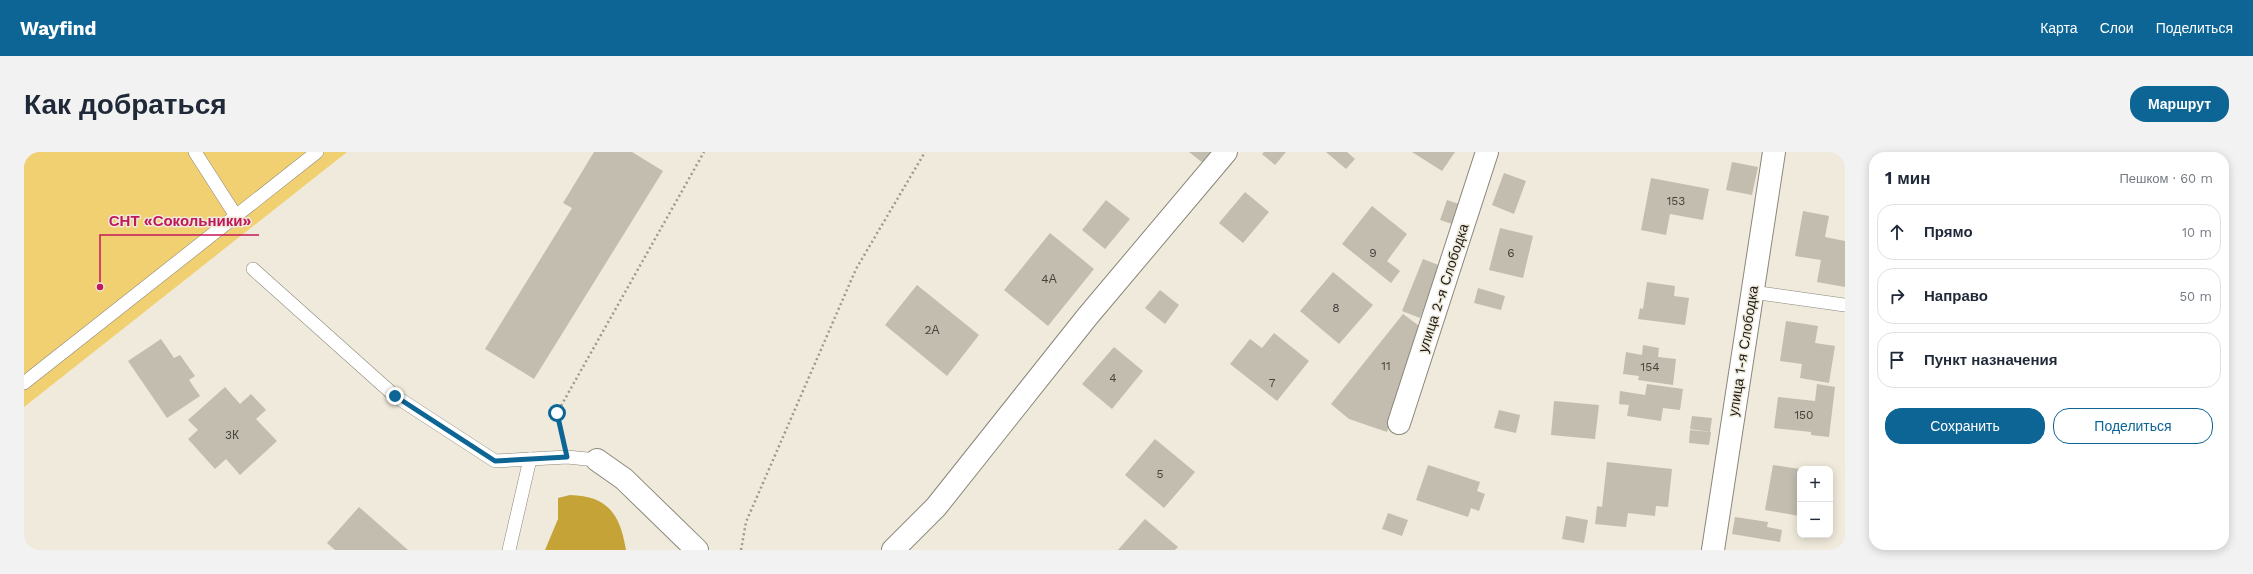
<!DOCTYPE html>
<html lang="ru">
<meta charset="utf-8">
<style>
body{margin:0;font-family:"Work Sans",sans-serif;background:#f2f2f3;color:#1f2937}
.controls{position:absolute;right:12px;bottom:12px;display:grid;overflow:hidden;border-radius:8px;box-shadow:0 2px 10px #0003}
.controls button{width:36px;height:36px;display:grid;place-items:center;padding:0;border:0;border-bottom:1px solid #e0e1e3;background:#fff;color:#1f2937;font:20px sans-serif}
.stop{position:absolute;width:12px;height:12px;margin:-9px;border:3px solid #0c6595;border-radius:50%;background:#fff}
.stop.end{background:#0c6595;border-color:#fff;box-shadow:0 1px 4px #0008}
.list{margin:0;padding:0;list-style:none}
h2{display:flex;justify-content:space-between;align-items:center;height:52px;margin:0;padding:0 16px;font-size:17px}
h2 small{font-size:13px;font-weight:400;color:#747a83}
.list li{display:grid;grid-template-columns:26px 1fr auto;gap:12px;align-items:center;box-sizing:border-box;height:56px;margin:0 8px 8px;padding:0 8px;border:1px solid #e0e1e3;border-radius:16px}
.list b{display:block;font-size:15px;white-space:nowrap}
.list em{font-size:13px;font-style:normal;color:#747a83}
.actions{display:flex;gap:8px;padding:12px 16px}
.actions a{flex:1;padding:9px 0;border:1px solid #0c6595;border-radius:16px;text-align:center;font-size:14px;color:#0c6595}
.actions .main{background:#0c6595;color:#fff}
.icon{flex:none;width:22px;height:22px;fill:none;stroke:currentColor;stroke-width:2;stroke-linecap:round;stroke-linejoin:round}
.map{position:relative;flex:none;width:1821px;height:398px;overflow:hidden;border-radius:16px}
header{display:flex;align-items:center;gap:24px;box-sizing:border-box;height:56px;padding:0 20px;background:#0c6595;color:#fff}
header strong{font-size:19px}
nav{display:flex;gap:22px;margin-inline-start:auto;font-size:14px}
.intro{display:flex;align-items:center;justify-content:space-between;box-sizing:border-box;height:96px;padding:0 24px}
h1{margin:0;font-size:28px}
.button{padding:10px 18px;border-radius:16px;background:#0c6595;color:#fff;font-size:14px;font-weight:700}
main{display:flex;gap:24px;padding:0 24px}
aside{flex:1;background:#fff;border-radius:16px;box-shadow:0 2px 10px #0003}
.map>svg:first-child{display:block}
.green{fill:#f1d071}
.forest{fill:#c5a337}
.building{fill:#c2bdaf}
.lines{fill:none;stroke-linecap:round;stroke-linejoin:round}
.lane-casing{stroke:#8a8678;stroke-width:14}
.street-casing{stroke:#8a8678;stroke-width:24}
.path{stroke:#9d998e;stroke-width:2.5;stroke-dasharray:2 3;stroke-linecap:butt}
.lane{stroke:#fff;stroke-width:13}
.street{stroke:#fff;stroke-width:22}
.route{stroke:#0c6595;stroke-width:5}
.labels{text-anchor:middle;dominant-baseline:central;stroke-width:3;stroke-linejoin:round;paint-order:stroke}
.number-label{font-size:12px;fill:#45423b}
.street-label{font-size:14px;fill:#1b1914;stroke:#efeadb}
.leader{fill:none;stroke:#c2185b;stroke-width:1.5}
.callout-dot{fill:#c2185b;stroke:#efeadb;stroke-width:1.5}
.callout-label{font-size:15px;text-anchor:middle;font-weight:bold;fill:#c2185b;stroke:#efeadb;stroke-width:3;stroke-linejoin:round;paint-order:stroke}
</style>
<header>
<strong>Wayfind</strong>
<nav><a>Карта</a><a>Слои</a><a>Поделиться</a></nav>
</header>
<div class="intro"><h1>Как добраться</h1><a class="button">Маршрут</a></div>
<main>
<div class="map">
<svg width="1821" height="398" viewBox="0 0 1821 398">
<rect width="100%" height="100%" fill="#efeadb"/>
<path class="green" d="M0,0H323L0,255Z"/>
<path class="forest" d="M546,343C584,344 596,362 602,398H521L534,367V346Z"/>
<g class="building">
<path d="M570,0H608L639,19L510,227L461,197L548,56L539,51Z"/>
<path d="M1165,0H1188L1179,11Z"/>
<path d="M1240,0H1262L1251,13L1238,2Z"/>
<path d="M1302,0H1323L1331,7L1322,17Z"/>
<path d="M1388,0H1431L1418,19Z"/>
<path d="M1708,10L1734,15L1728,43L1702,38Z"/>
<path d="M1480,21L1502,29L1490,62L1468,53Z"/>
<path d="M1627,26L1685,37L1679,68L1646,62L1642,83L1617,78Z"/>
<path d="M1221,40L1245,60L1219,91L1195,71Z"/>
<path d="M1082,48L1106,67L1081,97L1058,78Z"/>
<path d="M1423,48L1435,52L1428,72L1416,68Z"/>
<path d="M1348,54L1383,82L1363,109L1376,119L1367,131L1318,92Z"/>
<path d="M1779,59L1805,64L1801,85L1821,89V135L1793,130L1797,108L1771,104Z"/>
<path d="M1476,76L1509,84L1499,126L1465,118Z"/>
<path d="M1026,81L1070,117L1024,174L980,138Z"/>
<path d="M1399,107L1417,114L1396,166L1378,159Z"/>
<path d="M1309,120L1349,153L1315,192L1276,159Z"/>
<path d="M1623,130L1651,134L1650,144L1665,146L1661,173L1614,167L1616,156L1619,157Z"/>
<path d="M893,133L955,183L923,224L861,173Z"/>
<path d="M1454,136L1481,144L1477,158L1450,151Z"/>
<path d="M1136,138L1155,153L1141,172L1121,156Z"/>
<path d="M1379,162L1398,176L1363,280L1325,267L1307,252Z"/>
<path d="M1762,169L1794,174L1791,191L1811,194L1805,231L1776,226L1778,212L1756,209Z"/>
<path d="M1250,181L1285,209L1253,249L1206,212L1226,187L1238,196Z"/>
<path d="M137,187L150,206L156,203L171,224L165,228L176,244L143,266L104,209Z"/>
<path d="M1619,193L1635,196L1634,205L1652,207L1649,233L1614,228L1615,224L1599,222L1602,200L1618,203Z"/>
<path d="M1090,195L1119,219L1088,257L1058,232Z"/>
<path d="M1623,232L1659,237L1656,258L1639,256L1637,269L1603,264L1605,253L1595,252L1596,239L1621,243Z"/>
<path d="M1793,232L1811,235L1805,285L1787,283V280L1750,276L1754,245L1791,249Z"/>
<path d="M201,235L216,252L227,242L242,258L232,267L253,289L216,323L202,307L191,317L164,287L174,278L164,268Z"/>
<path d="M1530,249L1575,253L1571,287L1527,283Z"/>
<path d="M1475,258L1496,263L1492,281L1470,276Z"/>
<path d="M1668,264L1688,266L1686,280L1666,277Z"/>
<path d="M1666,278L1687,280L1685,293L1665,291Z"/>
<path d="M1131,287L1171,320L1140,356L1101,323Z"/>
<path d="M1583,310L1648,317L1644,355L1632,354L1631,364L1604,361L1602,375L1571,372L1573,354L1578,355Z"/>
<path d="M1404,313L1456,330L1453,339L1461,342L1455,359L1447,356L1444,365L1392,348Z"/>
<path d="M1749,313L1776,317V364L1741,358Z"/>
<path d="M335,355L384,398H311L303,391Z"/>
<path d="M1364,361L1384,368L1378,384L1358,377Z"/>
<path d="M1542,364L1564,368L1560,391L1538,387Z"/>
<path d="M1711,365L1744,370L1743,375L1758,378L1756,390L1708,382Z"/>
<path d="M1121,367L1154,395L1151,398H1094Z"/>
</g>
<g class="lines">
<defs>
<g id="lane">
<path d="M171,0L212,64"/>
<path d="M229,117L371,244L471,309L543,305L573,308"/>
<path d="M1728,140L1821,153"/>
<path d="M0,231L293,0"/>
<path d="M485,398L506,307"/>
</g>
<g id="street">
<path d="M1375,271L1463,0"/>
<path d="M573,308L600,327L673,398"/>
<path d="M869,398L912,355L1063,165L1202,0"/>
<path d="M1689,398L1750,0"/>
</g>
</defs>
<use href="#lane" class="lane-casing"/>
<use href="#street" class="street-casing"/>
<g class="path">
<path d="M539,287L533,261L680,0"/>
<path d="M717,398L722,370L832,117L901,0"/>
</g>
<use href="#lane" class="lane"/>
<use href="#street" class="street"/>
</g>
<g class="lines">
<path class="route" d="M371,244L471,309L543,305L533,261"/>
</g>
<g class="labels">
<g class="number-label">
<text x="1652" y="49">153</text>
<text x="1349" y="101">9</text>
<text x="1487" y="101">6</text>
<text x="1025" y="127">4А</text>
<text x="1312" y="156">8</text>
<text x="908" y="178">2А</text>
<text x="1362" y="214">11</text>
<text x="1626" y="215">154</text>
<text x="1089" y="226">4</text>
<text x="1248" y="231">7</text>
<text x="1780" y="263">150</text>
<text x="208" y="283">3К</text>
<text x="1136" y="322">5</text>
</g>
<g class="street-label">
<text transform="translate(1419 136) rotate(-72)">улица 2-я Слободка</text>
<text transform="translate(1719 199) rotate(-81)">улица 1-я Слободка</text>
</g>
</g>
<path class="leader" d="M76 135L76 83H235"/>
<circle class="callout-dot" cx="76" cy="135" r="4"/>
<g class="callout-label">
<text x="156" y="74">СНТ «Сокольники»</text>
</g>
</svg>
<div class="controls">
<button>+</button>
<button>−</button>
</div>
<div class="stop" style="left:533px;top:261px"></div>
<div class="stop end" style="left:371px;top:244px"></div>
</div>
<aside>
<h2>1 мин<small>Пешком · 60 m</small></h2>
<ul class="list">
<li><svg class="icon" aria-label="ahead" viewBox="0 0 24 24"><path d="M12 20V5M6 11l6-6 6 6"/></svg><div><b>Прямо</b></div><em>10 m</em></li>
<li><svg class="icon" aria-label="right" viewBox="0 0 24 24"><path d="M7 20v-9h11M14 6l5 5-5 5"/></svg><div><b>Направо</b></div><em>50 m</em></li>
<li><svg class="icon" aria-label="arrive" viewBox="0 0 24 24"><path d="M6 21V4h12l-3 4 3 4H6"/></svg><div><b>Пункт назначения</b></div></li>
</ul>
<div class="actions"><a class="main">Сохранить</a><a>Поделиться</a></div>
</aside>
</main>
